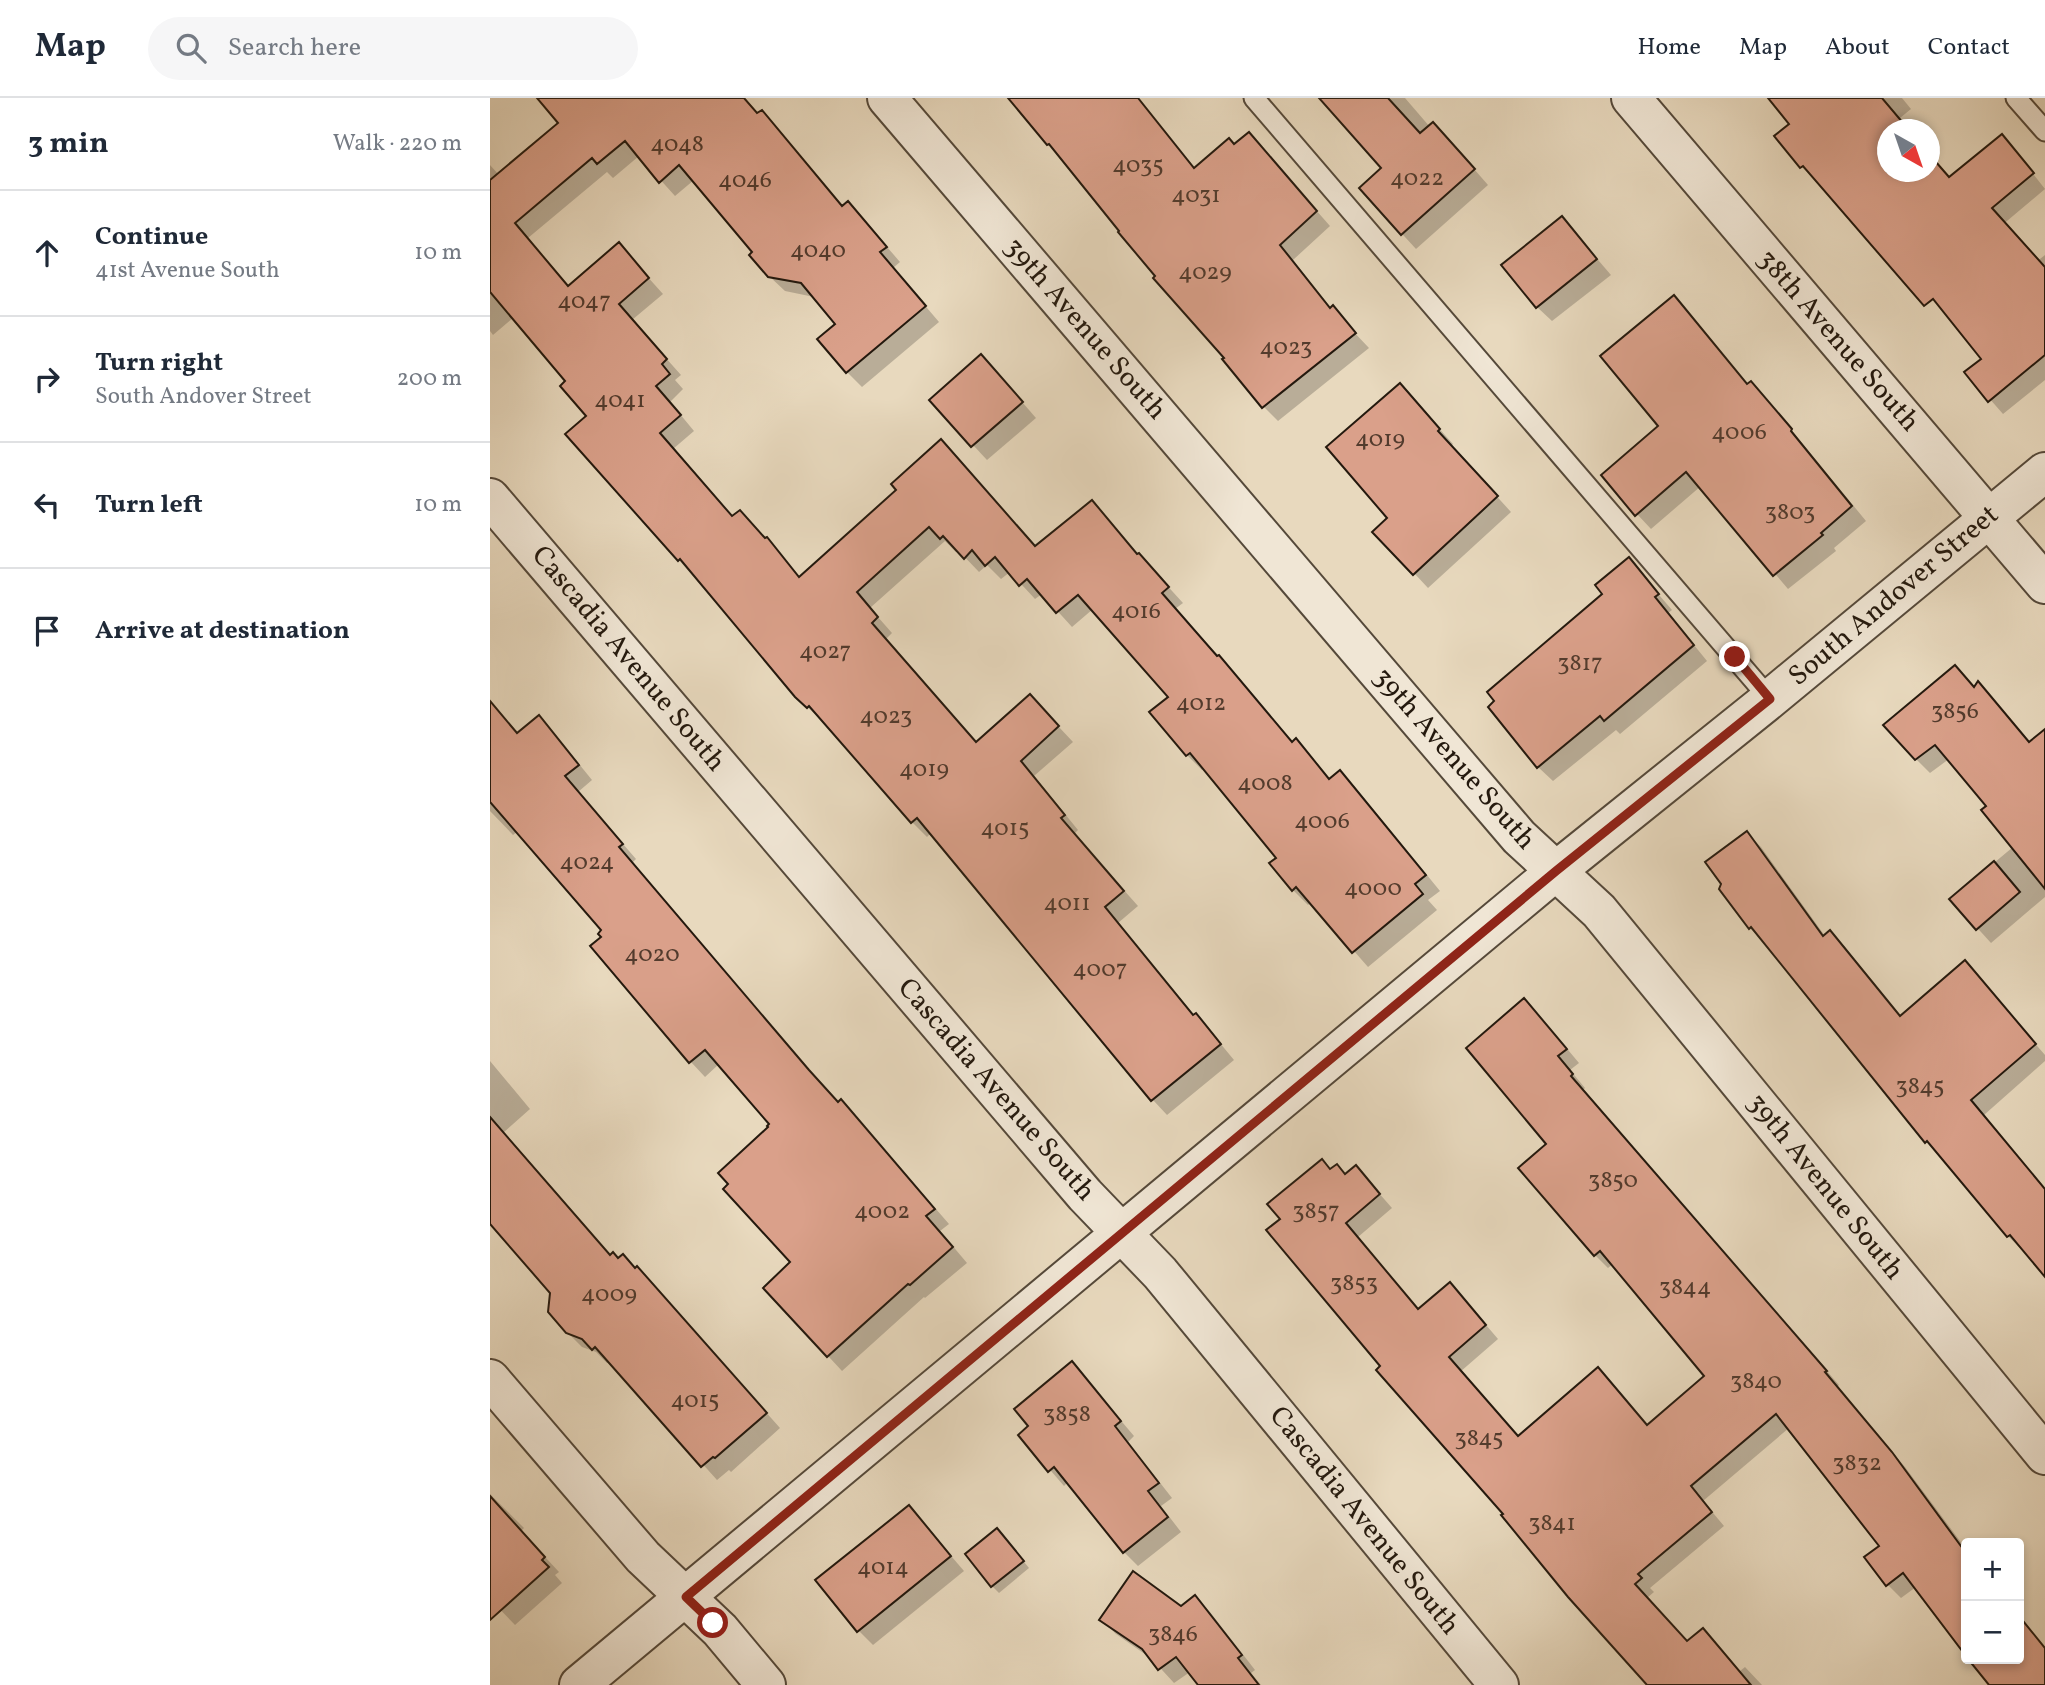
<!DOCTYPE html>
<meta charset="utf-8">
<style>
body{margin:0;font-family:Vollkorn,serif;background:#f6f6f7;color:#1f2937}
.controls{position:absolute;right:21px;bottom:21px;display:grid;overflow:hidden;border-radius:7px;box-shadow:0 4px 10px #0003}
.controls button{width:63px;height:63px;display:grid;place-items:center;padding:0;border:0;border-bottom:2px solid #e0e1e3;background:#fff;color:#1f2937;font:35px sans-serif}
.compass{position:absolute;left:1387px;top:21px;width:63px;height:63px;border-radius:50%;background:#fff;box-shadow:0 4px 10px #0003;rotate:140deg}
.stop{position:absolute;width:21px;height:21px;margin:-16px;border:5px solid #8f2418;border-radius:50%;background:#fff}
.stop.end{background:#8f2418;border-color:#fff;box-shadow:0 2px 7px #0008}
.list{margin:0;padding:0;list-style:none}
h2{display:flex;justify-content:space-between;align-items:center;height:91px;margin:0;padding:0 28px;font-size:30px}
h2 small{font-size:23px;font-weight:400;color:#747a83}
.list li{display:grid;grid-template-columns:46px 1fr auto;gap:21px;align-items:center;box-sizing:border-box;height:126px;padding:0 28px;border-top:2px solid #e0e1e3}
.list b{display:block;font-size:26px;white-space:nowrap}
.list p{margin:0;font-size:23px;white-space:nowrap;color:#747a83}
.list em{font-size:23px;font-style:normal;color:#747a83}
.icon{flex:none;width:38px;height:38px;fill:none;stroke:currentColor;stroke-width:2;stroke-linecap:round;stroke-linejoin:round}
.map{position:relative;flex:none;width:1555px;height:1587px;overflow:hidden}
header{display:flex;align-items:center;gap:42px;box-sizing:border-box;height:98px;padding:0 35px;background:#fff;border-bottom:2px solid #e0e1e3}
header strong{font-size:33px}
nav{display:flex;gap:38px;margin-inline-start:auto;font-size:24px}
.search{width:490px;height:63px;background:#f6f6f7;display:flex;align-items:center;gap:18px;box-sizing:border-box;padding:0 24px;border-radius:38px;color:#747a83;font-size:26px}
main{display:flex}
aside{flex:1;background:#fff}
.map>svg:first-child{display:block}
.shadow{fill:#0003}
.building{fill:#daa08a;stroke:#24190e;stroke-width:2}
.lines{fill:none;stroke-linecap:round;stroke-linejoin:round}
.service-casing{stroke:#55493a;stroke-width:23}
.minor-casing{stroke:#55493a;stroke-width:42}
.tertiary-casing{stroke:#55493a;stroke-width:42}
.service{stroke:#f0e6d5;stroke-width:19}
.minor{stroke:#f0e6d5;stroke-width:38}
.tertiary{stroke:#f0e6d5;stroke-width:38}
.route{stroke:#8f2418;stroke-width:9}
.labels{text-anchor:middle;dominant-baseline:central;stroke-width:5;stroke-linejoin:round;paint-order:stroke}
.number-label{font-size:24px;fill:#523b2d}
.street-label{font-size:28px;fill:#24190e;stroke:#f0e6d5}
</style>
<header>
<strong>Map</strong>
<div class="search"><svg class="icon" aria-label="search" viewBox="0 0 24 24"><circle cx="10" cy="10" r="6"/><path d="M15 15l6 6"/></svg>Search here</div>
<nav><a>Home</a><a>Map</a><a>About</a><a>Contact</a></nav>
</header>
<main>
<aside>
<h2>3 min<small>Walk · 220 m</small></h2>
<ul class="list">
<li><svg class="icon" aria-label="ahead" viewBox="0 0 24 24"><path d="M12 20V5M6 11l6-6 6 6"/></svg><div><b>Continue</b><p>41st Avenue South</p></div><em>10 m</em></li>
<li><svg class="icon" aria-label="right" viewBox="0 0 24 24"><path d="M7 20v-9h11M14 6l5 5-5 5"/></svg><div><b>Turn right</b><p>South Andover Street</p></div><em>200 m</em></li>
<li><svg class="icon" aria-label="left" viewBox="0 0 24 24"><path d="M17 20v-9H6M10 6l-5 5 5 5"/></svg><div><b>Turn left</b></div><em>10 m</em></li>
<li><svg class="icon" aria-label="arrive" viewBox="0 0 24 24"><path d="M6 21V4h12l-3 4 3 4H6"/></svg><div><b>Arrive at destination</b></div></li>
</ul>
</aside>
<div class="map">
<svg width="1555" height="1587" viewBox="0 0 1555 1587">
<rect width="100%" height="100%" fill="#e8d9be"/>
<filter id="stains"><feTurbulence type="fractalNoise" baseFrequency=".00286" numOctaves="4"/><feColorMatrix values="0 0 0 0 .2 0 0 0 0 .09 0 0 0 0 .02 0 0 0 .5 -.17"/></filter>
<radialGradient id="worn" r=".72"><stop offset=".6" stop-color="#630" stop-opacity="0"/><stop offset="1" stop-color="#630" stop-opacity=".3"/></radialGradient>
<g class="shadow">
<path d="M73,0H254L268,17L271,14L286,29L353,109L372,120L410,164L403,170L449,224L372,289L357,274L347,226L324,199L295,193L279,178L264,154L204,82L185,98L149,58L123,80L117,74L38,140L79,189L129,147L173,196L142,222L191,277L185,282L193,291L180,304L204,333L183,351L243,420L277,441L311,480L409,392L546,450L601,404L693,505L685,511L744,574L803,645L806,643L840,682L850,674L865,689L950,793L938,802L947,812L878,869L821,804L818,807L803,792L781,765L788,760L714,670L712,672L697,657L681,599L603,511L582,529L552,496L545,501L520,474L511,481L497,467L489,474L468,452L466,454L455,443L380,510L402,535L396,541L487,646L554,613L583,644L544,678L588,732L584,736L648,808L628,825L705,918L720,933L744,962L677,1017L663,1002L441,735L437,739L422,724L333,624L306,598L189,462L77,284L24,219L3,237L0,233V67L9,77L71,25Z"/>
<path d="M521,0H622L661,19L706,71L745,49L759,36L840,128L803,162L842,211L879,250L788,323L774,309L734,261L736,260Z"/>
<path d="M831,0H915L940,29L957,40L998,87L926,151L871,91L893,70Z"/>
<path d="M1280,0H1412L1421,11L1410,20L1419,32H1398V74H1440V56L1460,80L1525,53L1555,91L1429,197L1327,81L1326,83L1312,69L1302,26Z"/>
<path d="M1072,120L1121,177L1062,223L1047,209Z"/>
<path d="M1555,157V282L1513,316L1477,275L1493,261L1466,227Z"/>
<path d="M1184,200L1259,287L1275,300L1376,423L1344,450L1346,453L1298,491L1211,388L1161,431L1147,416L1170,328Z"/>
<path d="M505,273L546,320L497,362L441,302Z"/>
<path d="M910,287L963,346L961,348L1021,414L938,490L924,475L899,420Z"/>
<path d="M1139,462L1182,512L1178,515L1217,563L1130,636L1126,632L1063,683L1048,669Z"/>
<path d="M1489,586L1541,645L1544,643L1555,653V799L1501,845L1461,801L1523,749L1499,708L1459,661L1440,675L1426,661Z"/>
<path d="M0,603L28,636L48,620L63,634L102,682L88,694L146,761L142,765L333,989L348,1006L365,1018L459,1126L450,1133L477,1165L435,1200L434,1199L352,1273L275,1190L302,1164L281,1026L229,966L215,979L201,964L103,848L113,839L114,833L28,733L23,737L0,713Z"/>
<path d="M1257,735L1271,749L1335,838L1340,834L1354,848L1411,919L1475,864L1555,957V963L1494,1017L1555,1091V1176L1534,1151L1532,1152L1518,1138L1436,1043L1274,844L1260,830Z"/>
<path d="M1048,916L1089,965L1080,972L1095,990L1093,992L1349,1287L1347,1289L1415,1369L1476,1451V1557L1426,1489L1411,1500L1398,1487L1376,1459L1391,1448L1299,1330L1213,1403L1234,1428L1160,1490L1164,1494L1157,1500L1198,1545L1213,1532L1250,1573L1255,1569L1272,1587H1157L1158,1586L892,1269L841,1073L856,1078L866,1069L902,1110L868,1139L930,1213L973,1200L1008,1241L970,1274L1029,1340L1158,1328L1217,1278L1123,1166L1118,1170L1105,1157L1058,1046Z"/>
<path d="M0,963L40,1011L13,1035L121,1158L146,1171L161,1185L290,1330L241,1374L239,1372L227,1382L120,1263L117,1265L106,1254L92,1249L77,1234L61,1194L0,1124Z"/>
<path d="M582,1265L644,1338L638,1344L682,1400L671,1408L691,1434L648,1468L634,1454L578,1384L574,1388L530,1337L540,1328Z"/>
<path d="M0,1396L34,1430L31,1433L69,1474L65,1477L72,1485L25,1527L0,1501Z"/>
<path d="M419,1409L474,1473L383,1547L368,1532Z"/>
<path d="M514,1439L539,1470L509,1495L502,1488Z"/>
<path d="M705,1500L720,1514L765,1572L761,1575L771,1587H710L700,1574L684,1585L662,1561L626,1536L612,1522L691,1511Z"/>
<path d="M1529,1519L1555,1549V1587H1501L1479,1561H1529Z"/>
</g>
<g class="building">
<path d="M47,0H254L267,15L272,12L352,108L358,103L397,149L390,154L436,208L356,275L327,241L345,226L311,185L278,179L259,157L262,154L189,67L169,85L135,43L107,66L102,60L25,125L78,188L129,144L159,180L129,206L177,261L172,266L180,276L166,288L191,317L170,335L242,418L250,412L275,440L277,439L309,479L406,392L401,386L451,341L545,448L602,402L647,456L649,455L679,489L672,495L727,558L729,557L802,644L806,640L839,681L850,672L936,777L925,786L933,796L862,855L806,789L802,793L779,765L786,760L700,655L696,658L659,614L678,599L588,497L566,515L537,481L529,488L505,459L495,468L482,452L474,461L453,438L450,441L439,429L367,494L388,519L382,525L486,644L540,596L569,628L531,663L575,717L571,720L634,793L615,809L703,917L706,915L731,946L661,1003L427,720L421,725L319,608L317,610L305,599L190,461L188,463L75,336L96,318L70,288L75,283L0,194V82L68,25Z"/>
<path d="M518,0H648L704,70L739,40L744,46L759,34L827,113L790,147L840,210L843,207L866,235L772,310L732,261L734,260L663,180L665,178L628,134L629,133L559,46L557,47Z"/>
<path d="M829,0H898L930,35L943,24L985,71L911,137L869,90L891,70Z"/>
<path d="M1278,0H1392L1419,32H1397V74H1439V56L1459,79L1512,36L1544,75L1502,110L1555,169V257L1498,304L1474,274L1491,261L1443,201L1434,208L1313,68L1310,70L1284,38L1299,26Z"/>
<path d="M1072,118L1107,161L1046,210L1011,167Z"/>
<path d="M1184,197L1257,286L1261,283L1302,331L1301,333L1362,408L1331,435L1333,437L1283,478L1196,374L1145,418L1111,377L1168,328L1110,258Z"/>
<path d="M491,256L533,304L481,349L439,302Z"/>
<path d="M910,285L950,331L948,333L1008,398L923,477L882,434L897,420L836,349Z"/>
<path d="M1139,459L1169,496L1165,499L1204,547L1114,623L1110,618L1047,670L998,609L1004,603L997,594L1112,496L1105,487Z"/>
<path d="M1465,567L1484,589L1488,583L1539,644L1555,631V791L1491,712L1496,708L1445,647L1425,662L1393,627Z"/>
<path d="M0,603L27,635L49,617L89,667L75,678L133,746L129,749L319,972L348,1004L351,1001L445,1111L436,1118L463,1149L420,1187L418,1186L337,1259L273,1190L300,1164L233,1091L238,1086L228,1075L278,1029L277,1028L279,1026L215,952L199,965L100,848L111,839L108,836L111,832L0,704Z"/>
<path d="M1257,733L1333,838L1340,832L1410,918L1475,862L1546,946L1481,1002L1555,1091V1179L1520,1137L1517,1139L1437,1043L1435,1045L1261,829L1259,831L1229,791L1231,786L1215,764Z"/>
<path d="M1504,763L1530,794L1486,832L1459,801Z"/>
<path d="M1034,900L1077,951L1068,958L1083,976L1081,978L1337,1273L1335,1274L1402,1354L1476,1455V1558L1413,1475L1396,1488L1374,1459L1389,1448L1286,1316L1201,1388L1222,1414L1148,1476L1152,1480L1145,1486L1197,1543L1213,1530L1261,1587H1157L1078,1499L1011,1417L1013,1416L886,1272L890,1268L776,1132L790,1121L777,1106L832,1061L840,1071L847,1066L855,1076L866,1067L890,1096L856,1125L928,1211L960,1184L996,1227L959,1259L1028,1338L1108,1269L1157,1327L1214,1278L1110,1153L1104,1158L1028,1070L1056,1046L976,950Z"/>
<path d="M0,1019L120,1157L123,1154L128,1160L133,1156L145,1170L147,1168L277,1315L225,1360L223,1359L211,1369L105,1249L102,1252L92,1241L76,1235L58,1214L60,1195L0,1126Z"/>
<path d="M582,1263L631,1323L625,1328L669,1385L658,1393L678,1419L633,1455L564,1369L558,1374L528,1337L538,1328L524,1311Z"/>
<path d="M0,1398L55,1459L52,1462L59,1469L0,1522Z"/>
<path d="M419,1407L461,1458L367,1534L325,1482Z"/>
<path d="M507,1430L534,1463L501,1489L475,1456Z"/>
<path d="M643,1473L691,1508L705,1497L752,1557L748,1560L769,1587H708L686,1559L668,1572L652,1551L609,1522Z"/>
<path d="M1529,1518L1555,1550V1587H1499L1478,1561H1529Z"/>
</g>
<g class="lines">
<defs>
<g id="service">
<path d="M764,0L1280,601"/>
<path d="M1526,0L1555,33"/>
</g>
<g id="minor">
<path d="M397,0L1029,739L1109,813L1555,1357"/>
<path d="M0,400L595,1097L670,1175L1009,1587"/>
<path d="M0,1281L153,1459L230,1532L276,1587"/>
<path d="M89,1587L1066,773L1280,601L1555,374"/>
</g>
<path id="tertiary" d="M1141,0L1555,486"/>
</defs>
<use href="#service" class="service-casing"/>
<use href="#minor" class="minor-casing"/>
<use href="#tertiary" class="tertiary-casing"/>
<use href="#service" class="service"/>
<use href="#minor" class="minor"/>
<use href="#tertiary" class="tertiary"/>
</g>
<g class="lines">
<path class="route" d="M223,1525L196,1499L1066,773L1280,601L1245,559"/>
</g>
<g class="labels">
<g class="number-label">
<text x="187" y="47">4048</text>
<text x="648" y="68">4035</text>
<text x="927" y="81">4022</text>
<text x="255" y="83">4046</text>
<text x="706" y="98">4031</text>
<text x="328" y="153">4040</text>
<text x="715" y="175">4029</text>
<text x="94" y="204">4047</text>
<text x="796" y="250">4023</text>
<text x="130" y="303">4041</text>
<text x="1249" y="335">4006</text>
<text x="890" y="342">4019</text>
<text x="1300" y="415">3803</text>
<text x="646" y="514">4016</text>
<text x="335" y="554">4027</text>
<text x="1090" y="566">3817</text>
<text x="711" y="606">4012</text>
<text x="1465" y="614">3856</text>
<text x="396" y="619">4023</text>
<text x="434" y="672">4019</text>
<text x="775" y="686">4008</text>
<text x="832" y="724">4006</text>
<text x="515" y="731">4015</text>
<text x="97" y="765">4024</text>
<text x="883" y="791">4000</text>
<text x="577" y="806">4011</text>
<text x="162" y="857">4020</text>
<text x="610" y="872">4007</text>
<text x="1430" y="989">3845</text>
<text x="1123" y="1083">3850</text>
<text x="392" y="1114">4002</text>
<text x="826" y="1114">3857</text>
<text x="864" y="1186">3853</text>
<text x="1195" y="1190">3844</text>
<text x="119" y="1197">4009</text>
<text x="1266" y="1284">3840</text>
<text x="205" y="1303">4015</text>
<text x="577" y="1317">3858</text>
<text x="989" y="1341">3845</text>
<text x="1367" y="1366">3832</text>
<text x="1062" y="1426">3841</text>
<text x="393" y="1470">4014</text>
<text x="683" y="1537">3846</text>
</g>
<g class="street-label">
<text transform="translate(595 231) rotate(49)">39th Avenue South</text>
<text transform="translate(1348 243) rotate(49)">38th Avenue South</text>
<text transform="translate(1404 498) rotate(-40)">South Andover Street</text>
<text transform="translate(138 561) rotate(50)">Cascadia Avenue South</text>
<text transform="translate(964 661) rotate(49)">39th Avenue South</text>
<text transform="translate(506 992) rotate(49)">Cascadia Avenue South</text>
<text transform="translate(1335 1089) rotate(51)">39th Avenue South</text>
<text transform="translate(874 1423) rotate(51)">Cascadia Avenue South</text>
</g>
</g>
<rect width="100%" height="100%" filter="url(#stains)"/>
<rect width="100%" height="100%" fill="url(#worn)"/>
</svg>
<div class="controls">
<button>+</button>
<button>−</button>
</div>
<svg class="compass" viewBox="-18 -18 36 36"><path d="M0-13l5 13h-10z" fill="#e53935"/><path d="M0 13l5-13h-10z" fill="#747a83"/></svg>
<div class="stop" style="left:223px;top:1525px"></div>
<div class="stop end" style="left:1245px;top:559px"></div>
</div>
</main>
